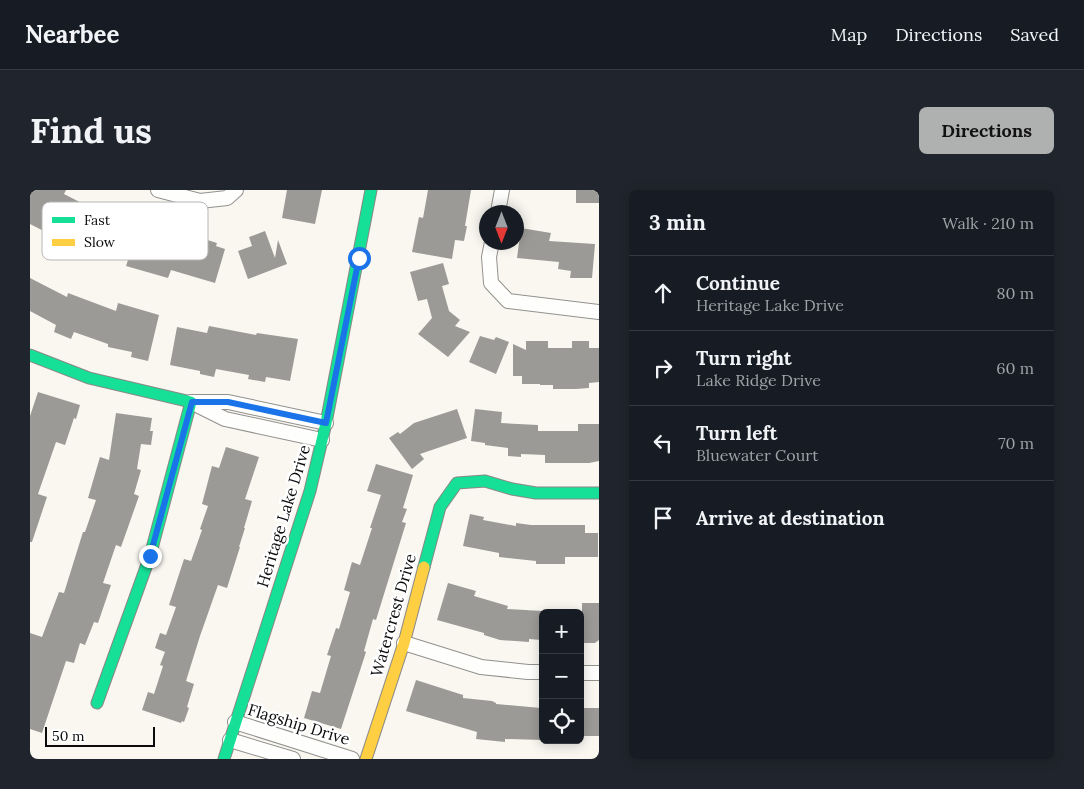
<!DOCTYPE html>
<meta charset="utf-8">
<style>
body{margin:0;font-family:Lora,serif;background:#20242c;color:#f1f3f6}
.controls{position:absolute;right:15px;bottom:15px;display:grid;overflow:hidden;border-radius:8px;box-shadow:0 2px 12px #0003}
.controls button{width:45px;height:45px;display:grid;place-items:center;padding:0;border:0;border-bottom:1px solid #363941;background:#171b24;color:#f1f3f6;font:25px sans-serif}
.compass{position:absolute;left:449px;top:15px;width:45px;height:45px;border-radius:50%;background:#171b24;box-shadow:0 2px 12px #0003;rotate:180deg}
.scale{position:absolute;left:15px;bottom:12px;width:110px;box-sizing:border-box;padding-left:5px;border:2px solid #0b0b0b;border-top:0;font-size:14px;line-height:18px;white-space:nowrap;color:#0b0b0b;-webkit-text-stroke:4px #fff;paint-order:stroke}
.stop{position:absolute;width:15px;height:15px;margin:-11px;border:4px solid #1a73e8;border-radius:50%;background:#fff}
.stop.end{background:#1a73e8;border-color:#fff;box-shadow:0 1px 5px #0008}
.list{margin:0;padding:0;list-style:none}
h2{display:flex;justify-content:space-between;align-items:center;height:65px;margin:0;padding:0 20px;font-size:21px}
h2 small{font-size:16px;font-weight:400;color:#9ea1a6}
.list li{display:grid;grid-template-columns:32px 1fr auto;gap:15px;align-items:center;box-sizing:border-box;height:75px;padding:0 20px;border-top:1px solid #363941}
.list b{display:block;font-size:19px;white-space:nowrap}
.list p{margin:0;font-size:16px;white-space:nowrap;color:#9ea1a6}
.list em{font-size:16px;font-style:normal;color:#9ea1a6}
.icon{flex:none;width:28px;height:28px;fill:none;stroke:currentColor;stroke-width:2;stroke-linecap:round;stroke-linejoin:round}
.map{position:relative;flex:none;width:569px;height:569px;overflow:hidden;border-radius:8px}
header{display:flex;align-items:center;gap:30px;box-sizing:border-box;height:70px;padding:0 25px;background:#171b24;border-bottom:1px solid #363941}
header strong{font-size:24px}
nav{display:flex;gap:28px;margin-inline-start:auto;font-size:18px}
.intro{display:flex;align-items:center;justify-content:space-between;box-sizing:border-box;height:120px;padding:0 30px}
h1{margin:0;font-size:35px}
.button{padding:12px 22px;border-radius:8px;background:#afb0b0;color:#111;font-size:18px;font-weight:700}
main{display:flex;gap:30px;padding:0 30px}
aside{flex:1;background:#171b24;border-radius:8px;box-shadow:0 2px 12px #0003}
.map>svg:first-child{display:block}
.building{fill:#9c9a96}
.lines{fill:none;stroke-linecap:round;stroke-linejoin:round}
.street-casing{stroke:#92918e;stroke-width:16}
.fast-casing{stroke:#898885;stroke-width:13}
.slow-casing{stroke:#898885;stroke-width:13}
.street{stroke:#fefefd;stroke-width:14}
.fast{stroke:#16e098;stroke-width:11}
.slow{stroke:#ffcf43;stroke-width:11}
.route{stroke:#1a73e8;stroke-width:6}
.labels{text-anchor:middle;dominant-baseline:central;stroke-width:5;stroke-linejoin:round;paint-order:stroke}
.street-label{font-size:16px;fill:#0b0b0b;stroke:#fff}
.key{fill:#fff;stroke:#b6b6b6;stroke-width:1}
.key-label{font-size:14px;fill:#0b0b0b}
</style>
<header>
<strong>Nearbee</strong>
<nav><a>Map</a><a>Directions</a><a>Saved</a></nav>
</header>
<div class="intro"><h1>Find us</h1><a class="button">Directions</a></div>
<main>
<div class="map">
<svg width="569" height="569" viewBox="0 0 569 569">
<rect width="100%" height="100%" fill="#f9f7f0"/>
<g class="building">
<path d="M0,0H36L34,4L77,26L79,21L109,34L110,28L125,32L122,39L127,41L169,53L171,48L187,53L186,56L195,59L185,93L141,80L138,88L96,76L98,70L43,47L39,54L0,34Z"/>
<path d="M257,0H292L285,34L252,28Z"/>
<path d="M398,0H441L435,36H437L434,51L425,50L422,69L382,62L389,27L393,28Z"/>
<rect x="546" y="0" width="23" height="13"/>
<path d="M491,38L521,43L519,51L565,54L562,88H540L541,81L528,79L529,72L487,68Z"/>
<path d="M235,41L245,68L248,50L257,74L218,89L208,61L222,56L219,47Z"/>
<path d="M413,73L419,94L412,96L419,121L430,130L425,136L440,142L418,167L388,144L402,128L397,109L388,111L380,82Z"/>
<path d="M0,88L37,107L38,103L86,121L88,113L129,125L118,171L101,167L102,162L78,157V154L44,142L41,149L24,142L26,135L0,121Z"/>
<path d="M179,136L226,145L227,143L268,149L260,191L236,187L235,192L218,189L219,185L186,179L184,187L170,184V181L140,175L147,137L177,143Z"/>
<path d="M450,146L464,150L466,147L479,152L466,184L439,172Z"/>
<path d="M496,151H518V158H542V151H559V158H569V192L559,193V198L546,199H523V195H510V194H492V186H483V154L496,160Z"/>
<path d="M8,202L50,215L46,229L44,228L35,255L26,252L8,304L17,307L2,352H0V226Z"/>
<path d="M427,219L437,248L390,264L394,269L382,279L359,248L368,242L370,244L384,233Z"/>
<path d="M445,219L472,222L471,233L508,235V241H548V234H569V271L559,273H515V265L491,264V267L478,266V258L455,255V253L441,251Z"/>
<path d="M86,223L122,228L120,241H123L121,255L111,254L107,279L111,280L104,304L109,306L91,357L86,355L73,393L81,395L68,433L64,432L55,455L50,453L44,473L36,471L12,543L0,539V443L12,447L29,402L34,403L53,342H55L66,310L58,308L70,267L79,270Z"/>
<path d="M196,257L229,267L215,309L222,311L214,338H215L209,357H210L197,398L188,395L170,446L156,491L164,494L157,517L159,518L154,532L152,531L151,533L112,520L118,502L124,504L133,476L130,475L135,462L125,458L130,443L136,445L146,417L139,415L154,369L161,371L172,340L170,339L178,316L172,314L182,276L189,278Z"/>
<path d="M346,274L383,285L373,318L377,319L372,332L376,333L346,430L343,429L334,461L336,462L311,539L274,528L282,501L290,503L301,466L297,465L306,438L309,439L320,402L314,400L322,372L330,375L342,338H340L351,305L337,301Z"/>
<path d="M440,324L454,327L453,330L486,336V333L501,335H555V343H568V367H535V374H506V371L469,367V363L433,356Z"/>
<path d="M418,393L446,401L444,406L478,416L477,419L512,421L511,450L499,449V452L470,450L454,445V443L407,430Z"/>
<path d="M552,413H569V450L565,453H552Z"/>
<path d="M386,490L433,505V508L462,511L466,513V514L511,518V520H513V550L475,549V552L446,549L447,542L376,521Z"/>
<rect x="550" y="518" width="19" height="28"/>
</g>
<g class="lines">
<defs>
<g id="street">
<path d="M128,0L170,11L197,8L206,0"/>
<path d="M468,22L472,0"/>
<path d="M462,52L459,67L461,93L478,111L569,122"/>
<path d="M292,250L195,229L161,212H198L296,233"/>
<path d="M374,453L451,477L498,482H513"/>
<path d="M550,483H569"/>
<path d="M205,532L322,569"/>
<path d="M200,550L263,569"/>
</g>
<g id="fast">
<path d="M0,165L59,188L161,212L120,366L67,513"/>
<path d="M394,377L410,317L427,293L455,291L482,299L506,303H569"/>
<path d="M194,569L280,301L296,233L341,0"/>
</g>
<path id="slow" d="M336,569L374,453L394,377"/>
</defs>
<use href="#street" class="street-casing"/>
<use href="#fast" class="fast-casing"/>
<use href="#slow" class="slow-casing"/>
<use href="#street" class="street"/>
<use href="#fast" class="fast"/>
<use href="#slow" class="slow"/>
</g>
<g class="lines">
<path class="route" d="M120,366L162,212H198L296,233L329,68"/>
</g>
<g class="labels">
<g class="street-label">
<text transform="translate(253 326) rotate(-73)">Heritage Lake Drive</text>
<text transform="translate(363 425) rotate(-74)">Watercrest Drive</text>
<text transform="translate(269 534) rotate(17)">Flagship Drive</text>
</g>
</g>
<rect x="12" y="12" width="166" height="58" rx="8" class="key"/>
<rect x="22" y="27" width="23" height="6" fill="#16e098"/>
<rect x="22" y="49" width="23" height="7" fill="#ffcf43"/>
<g class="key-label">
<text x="54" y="35">Fast</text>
<text x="54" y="57">Slow</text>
</g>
</svg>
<div class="controls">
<button>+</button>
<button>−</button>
<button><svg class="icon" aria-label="locate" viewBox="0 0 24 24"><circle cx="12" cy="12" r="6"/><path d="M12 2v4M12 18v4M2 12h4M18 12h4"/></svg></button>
</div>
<svg class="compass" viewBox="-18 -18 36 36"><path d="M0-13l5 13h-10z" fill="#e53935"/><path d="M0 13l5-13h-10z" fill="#9ea1a6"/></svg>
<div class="scale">50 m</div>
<div class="stop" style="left:329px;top:68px"></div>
<div class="stop end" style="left:120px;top:366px"></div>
</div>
<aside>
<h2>3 min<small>Walk · 210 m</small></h2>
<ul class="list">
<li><svg class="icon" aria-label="ahead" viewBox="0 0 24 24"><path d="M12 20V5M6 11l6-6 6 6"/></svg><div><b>Continue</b><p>Heritage Lake Drive</p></div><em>80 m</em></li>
<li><svg class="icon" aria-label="right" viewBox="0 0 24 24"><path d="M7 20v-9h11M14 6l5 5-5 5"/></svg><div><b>Turn right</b><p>Lake Ridge Drive</p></div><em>60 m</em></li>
<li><svg class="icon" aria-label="left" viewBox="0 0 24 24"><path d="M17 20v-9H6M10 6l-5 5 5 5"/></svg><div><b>Turn left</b><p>Bluewater Court</p></div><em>70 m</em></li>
<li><svg class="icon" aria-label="arrive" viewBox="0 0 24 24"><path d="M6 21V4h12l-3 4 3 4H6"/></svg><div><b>Arrive at destination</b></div></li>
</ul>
</aside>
</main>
